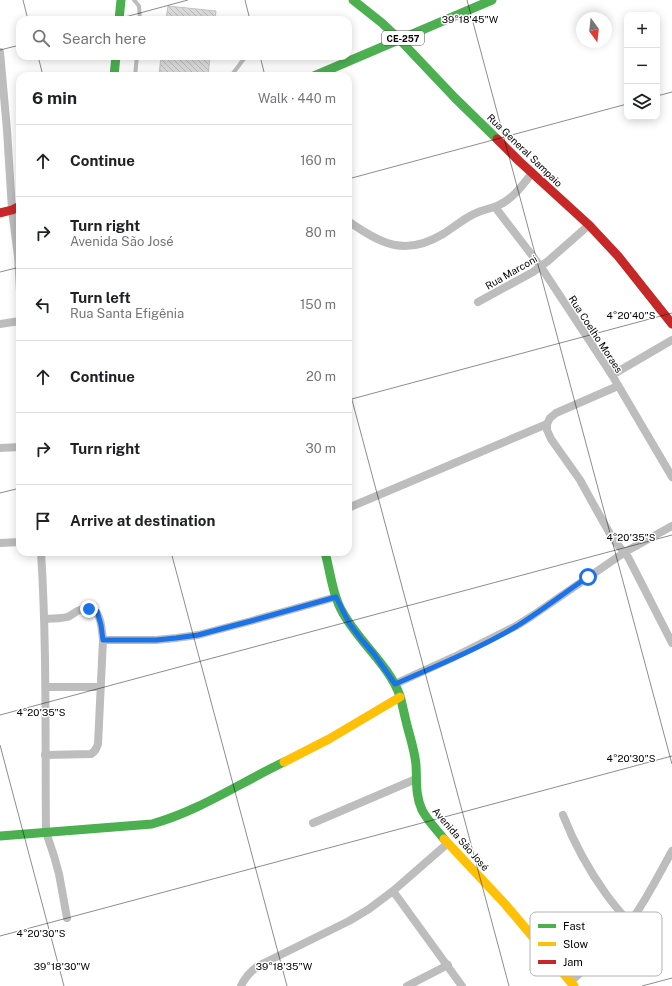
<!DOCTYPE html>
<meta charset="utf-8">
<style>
body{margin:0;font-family:"Public Sans",sans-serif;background:#f6f6f6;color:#202124}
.controls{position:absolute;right:12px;top:12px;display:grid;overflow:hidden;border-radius:8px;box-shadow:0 2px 10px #0003}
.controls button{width:36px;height:36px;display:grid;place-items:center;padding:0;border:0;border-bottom:1px solid #e0e0e0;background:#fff;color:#202124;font:20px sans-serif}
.compass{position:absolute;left:576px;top:12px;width:36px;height:36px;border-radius:50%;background:#fff;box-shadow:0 2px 10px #0003;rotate:165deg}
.stop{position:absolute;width:12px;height:12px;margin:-9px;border:3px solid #1a73e8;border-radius:50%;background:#fff}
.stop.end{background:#1a73e8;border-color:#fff;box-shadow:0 1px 4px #0008}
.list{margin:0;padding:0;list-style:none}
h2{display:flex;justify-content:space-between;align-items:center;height:52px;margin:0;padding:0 16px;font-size:17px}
h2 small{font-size:13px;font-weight:400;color:#757577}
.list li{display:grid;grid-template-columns:26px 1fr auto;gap:12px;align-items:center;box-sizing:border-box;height:72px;padding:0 16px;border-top:1px solid #e0e0e0}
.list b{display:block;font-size:15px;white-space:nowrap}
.list p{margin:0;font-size:13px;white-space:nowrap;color:#757577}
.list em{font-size:13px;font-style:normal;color:#757577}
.icon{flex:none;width:22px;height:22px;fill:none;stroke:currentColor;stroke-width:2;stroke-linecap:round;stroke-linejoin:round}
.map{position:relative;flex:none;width:672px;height:986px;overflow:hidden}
.search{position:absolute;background:#fff;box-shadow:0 2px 10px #0003;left:16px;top:16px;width:336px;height:44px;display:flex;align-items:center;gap:10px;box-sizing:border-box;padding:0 14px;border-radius:12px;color:#757577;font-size:15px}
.panel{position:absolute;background:#fff;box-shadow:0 2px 10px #0003;left:16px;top:72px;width:336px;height:484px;border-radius:12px}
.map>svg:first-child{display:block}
.building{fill:url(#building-back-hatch);stroke:#c4c4c4}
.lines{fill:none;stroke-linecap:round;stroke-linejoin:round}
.lane{stroke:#bdbdbd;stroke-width:4}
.street{stroke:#bdbdbd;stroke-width:8}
.fast{stroke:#4caf50;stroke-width:9}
.slow{stroke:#ffc107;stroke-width:9}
.jam{stroke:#c62828;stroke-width:9}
.route{stroke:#1a73e8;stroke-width:5}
.ticks{fill:none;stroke:#000;stroke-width:1;stroke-opacity:0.45}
.labels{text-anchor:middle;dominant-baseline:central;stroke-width:3;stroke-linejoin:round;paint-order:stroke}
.shield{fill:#fff;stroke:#4c4c4c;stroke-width:1}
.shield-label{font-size:9px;font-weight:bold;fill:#000}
.street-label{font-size:10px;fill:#000;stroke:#fff}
.key{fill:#fff;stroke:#b2b2b2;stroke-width:1}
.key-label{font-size:11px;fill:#000}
.ticks-label{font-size:10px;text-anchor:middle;fill:#000;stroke:#fff;stroke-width:3;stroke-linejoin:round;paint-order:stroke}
</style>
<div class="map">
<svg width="672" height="986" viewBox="0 0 672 986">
<defs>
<pattern id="building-back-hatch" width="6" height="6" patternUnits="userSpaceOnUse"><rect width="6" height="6" fill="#dcdcdc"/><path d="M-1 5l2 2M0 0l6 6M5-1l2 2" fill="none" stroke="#bbb"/></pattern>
</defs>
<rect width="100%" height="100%" fill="#fff"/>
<g class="building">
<path d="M168,6L216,11L215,20H166Z"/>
<path d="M161,56H210L208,76H159Z"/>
</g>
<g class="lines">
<g class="lane">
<path d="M134,0L139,6L140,20"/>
<path d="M135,76L137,56"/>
<path d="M231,76L246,56"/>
</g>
<g class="street">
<path d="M0,52L7,130L12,210L18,256L20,291"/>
<path d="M495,207L541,267L612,375L672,477"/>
<path d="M348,221C381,244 405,257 443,234C453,228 463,219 474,214C481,210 489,209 497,206C512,200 522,186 532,173"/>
<path d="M478,302L533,272L548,261L589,225"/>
<path d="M0,324L20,321"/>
<path d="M612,375L672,340"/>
<path d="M618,386L556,413L550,418L547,424V430L551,439L580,480L596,509L613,539L628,557L672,643"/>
<path d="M0,448L20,447"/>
<path d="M348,508L547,424"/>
<path d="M0,543L20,542"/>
<path d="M41,552C47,645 45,739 46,832L54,856L59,874L67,918"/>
<path d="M45,619C52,618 60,619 67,617C72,616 75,611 80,610C102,603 101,625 103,640"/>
<path d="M395,684L454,657L516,626L532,616L625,552L672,526"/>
<path d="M46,687H100"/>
<path d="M45,755L91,754C96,751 96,749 98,744L103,640H156L176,638L198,635L251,621L336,597"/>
<path d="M563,815C574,843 588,869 606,894C613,904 621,913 629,922"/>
<path d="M313,823L416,779"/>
<path d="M448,843L393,891L462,986"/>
<path d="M570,982C589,966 608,949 624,930C643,906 657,878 672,851"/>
<path d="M241,986C245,977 250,972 258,966L349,921L369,909L393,891"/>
<path d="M407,986L448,965"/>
</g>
<g class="fast">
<path d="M353,0L382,23L400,40L455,98L497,139"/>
<path d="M119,20L121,0"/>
<path d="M114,76L116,56"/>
<path d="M314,76L492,0"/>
<path d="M325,552C330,571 333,597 343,613C359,642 389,665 400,696C403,707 405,718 408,729C411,740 415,753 416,765C417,780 415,795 422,810C427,820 437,830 444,839"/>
<path d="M0,836L152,824C199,811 240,783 284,762"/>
</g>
<g class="slow">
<path d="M284,762L329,739L400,697"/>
<path d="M444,839L505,904L574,986"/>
</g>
<g class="jam">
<path d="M497,139L519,161L589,225L618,256L672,324"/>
<path d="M0,213L12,210L20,206"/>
</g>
</g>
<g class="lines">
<path class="route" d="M89,609L94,610L97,611L101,625L103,640H156L176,638L198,635L251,621L336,597L349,623L361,639L374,654L395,684C436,666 478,649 517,626C541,611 564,593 588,577"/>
</g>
<path class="ticks" d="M23,0L28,20M245,0L250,20M467,0L672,764M114,20L188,0M0,50L20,45M38,56L43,76M260,56L265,76M657,96L672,92M348,179L627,104M0,272L20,267M348,385L509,986M348,400L672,313M0,493L20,488M171,552L287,986M0,715L672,535M0,745L64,986M0,936L672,756M642,986L672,978"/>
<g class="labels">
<rect class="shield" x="382" y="31" width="42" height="14" rx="3"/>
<g class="shield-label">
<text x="403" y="38">CE-257</text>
</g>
<g class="street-label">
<text transform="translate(525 150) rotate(44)">Rua General Sampaio</text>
<text transform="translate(511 272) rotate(-30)">Rua Marconi</text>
<text transform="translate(596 334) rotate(57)">Rua Coelho Moraes</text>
<text transform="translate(461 839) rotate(49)">Avenida São José</text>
</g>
</g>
<rect x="530" y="912" width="132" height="64" rx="6" class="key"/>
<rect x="538" y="924" width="18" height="4" fill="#4caf50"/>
<rect x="538" y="942" width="18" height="4" fill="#ffc107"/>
<rect x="538" y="960" width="18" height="4" fill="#c62828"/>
<g class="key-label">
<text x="563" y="930">Fast</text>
<text x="563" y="948">Slow</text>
<text x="563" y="966">Jam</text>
</g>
<g class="ticks-label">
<text x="470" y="23">39°18'45"W</text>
<text x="631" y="319">4°20'40"S</text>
<text x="631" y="541">4°20'35"S</text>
<text x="41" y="716">4°20'35"S</text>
<text x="631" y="762">4°20'30"S</text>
<text x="41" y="937">4°20'30"S</text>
<text x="62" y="970">39°18'30"W</text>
<text x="284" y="970">39°18'35"W</text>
</g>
</svg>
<div class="controls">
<button>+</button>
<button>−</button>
<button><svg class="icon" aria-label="layers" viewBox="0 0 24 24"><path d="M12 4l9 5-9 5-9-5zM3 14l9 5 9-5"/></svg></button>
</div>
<svg class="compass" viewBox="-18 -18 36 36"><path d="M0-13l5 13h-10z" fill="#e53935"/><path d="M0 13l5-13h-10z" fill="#757577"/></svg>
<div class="stop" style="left:588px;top:577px"></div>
<div class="stop end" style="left:89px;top:609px"></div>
<div class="search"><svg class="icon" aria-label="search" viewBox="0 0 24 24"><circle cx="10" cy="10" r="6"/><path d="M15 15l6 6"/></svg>Search here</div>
<section class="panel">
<h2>6 min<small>Walk · 440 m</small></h2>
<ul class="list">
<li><svg class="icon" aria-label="ahead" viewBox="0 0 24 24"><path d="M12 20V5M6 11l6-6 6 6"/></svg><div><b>Continue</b></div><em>160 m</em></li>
<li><svg class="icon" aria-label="right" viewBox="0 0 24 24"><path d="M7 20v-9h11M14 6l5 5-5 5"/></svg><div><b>Turn right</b><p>Avenida São José</p></div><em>80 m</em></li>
<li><svg class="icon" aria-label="left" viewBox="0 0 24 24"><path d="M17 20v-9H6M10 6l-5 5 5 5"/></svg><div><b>Turn left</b><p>Rua Santa Efigênia</p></div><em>150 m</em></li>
<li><svg class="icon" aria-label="ahead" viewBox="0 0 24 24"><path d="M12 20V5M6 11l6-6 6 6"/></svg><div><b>Continue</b></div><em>20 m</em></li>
<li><svg class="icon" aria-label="right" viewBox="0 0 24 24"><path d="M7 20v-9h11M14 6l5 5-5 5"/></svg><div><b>Turn right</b></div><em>30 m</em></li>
<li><svg class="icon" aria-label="arrive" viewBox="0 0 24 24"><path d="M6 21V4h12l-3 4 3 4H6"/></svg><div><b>Arrive at destination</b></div></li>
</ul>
</section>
</div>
